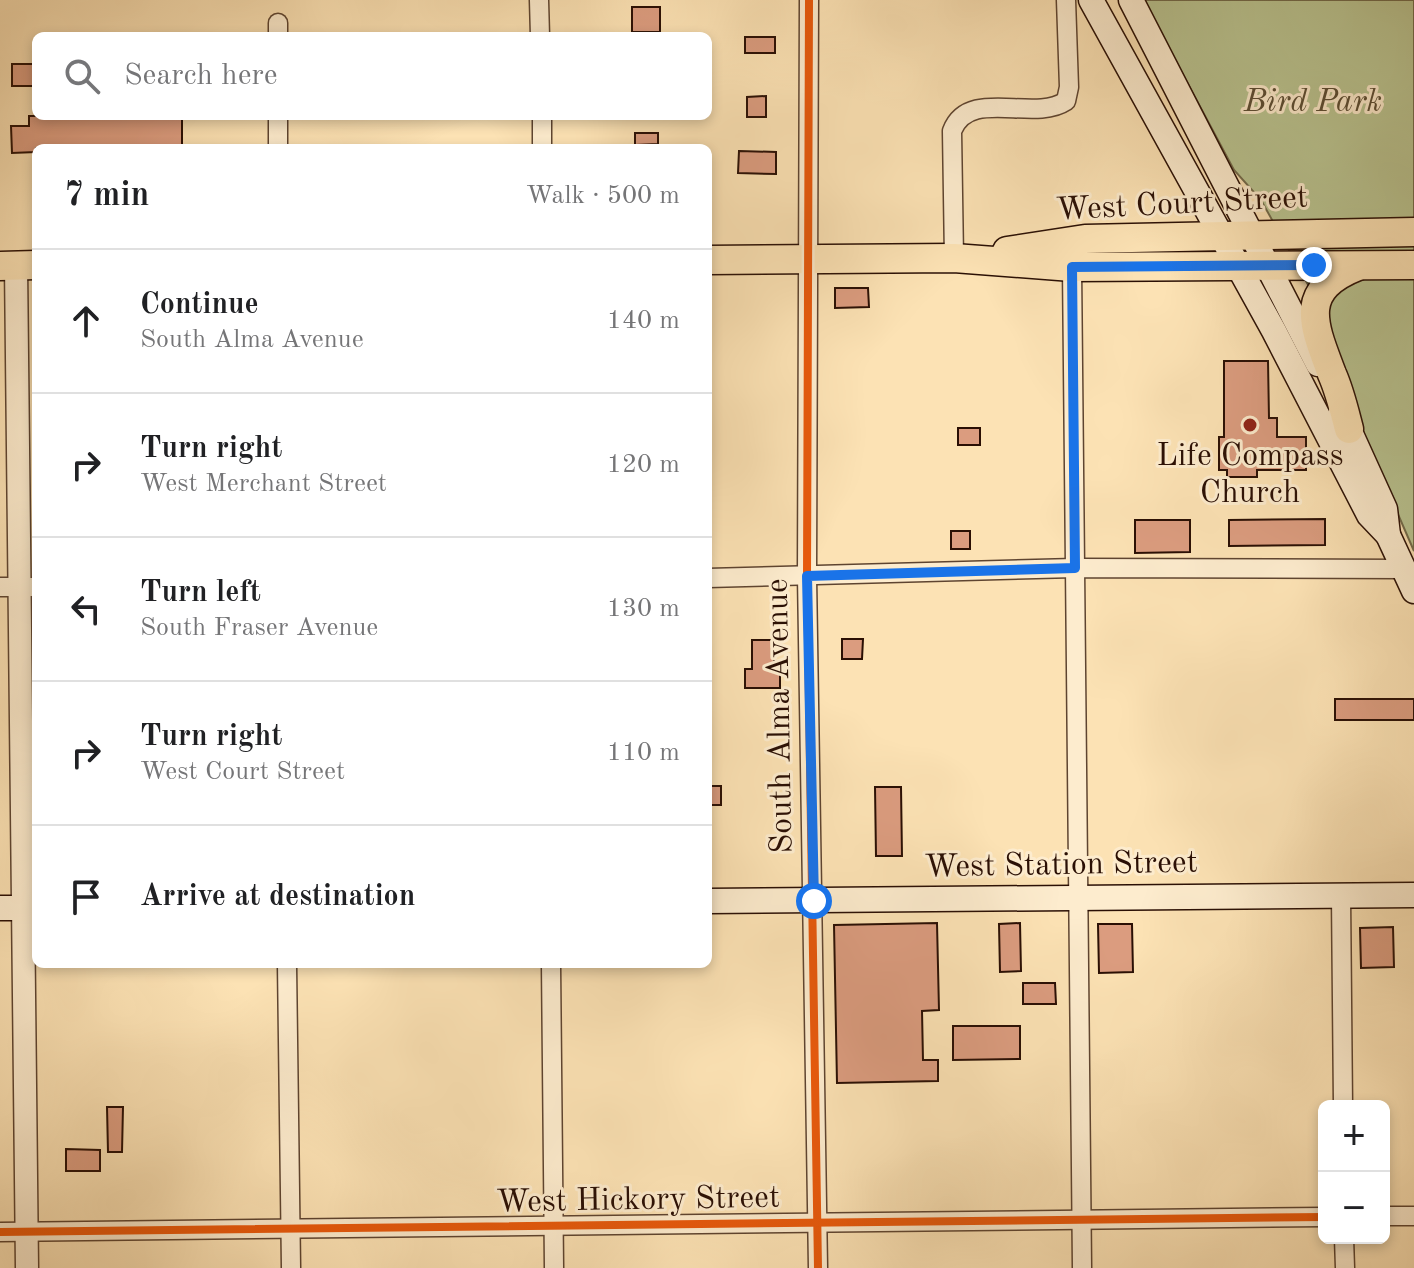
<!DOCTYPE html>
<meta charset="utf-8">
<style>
body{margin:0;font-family:"Old Standard TT",serif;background:#f2f2f2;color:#202124}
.controls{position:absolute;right:24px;bottom:24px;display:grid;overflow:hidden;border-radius:12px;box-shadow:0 4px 12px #0003}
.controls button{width:72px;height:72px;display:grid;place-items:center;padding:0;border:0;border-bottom:2px solid #e0e0e0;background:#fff;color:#202124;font:40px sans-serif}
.stop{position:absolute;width:24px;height:24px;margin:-18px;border:6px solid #1a73e8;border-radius:50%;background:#fff}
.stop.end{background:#1a73e8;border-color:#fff;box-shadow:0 2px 8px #0008}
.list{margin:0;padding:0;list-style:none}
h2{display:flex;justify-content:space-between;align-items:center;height:104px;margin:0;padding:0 32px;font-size:34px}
h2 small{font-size:26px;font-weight:400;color:#757577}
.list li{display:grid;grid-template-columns:52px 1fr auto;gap:24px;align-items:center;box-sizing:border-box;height:144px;padding:0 32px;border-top:2px solid #e0e0e0}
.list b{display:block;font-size:30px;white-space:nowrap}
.list p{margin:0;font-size:26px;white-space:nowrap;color:#757577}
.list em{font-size:26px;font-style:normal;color:#757577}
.icon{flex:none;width:44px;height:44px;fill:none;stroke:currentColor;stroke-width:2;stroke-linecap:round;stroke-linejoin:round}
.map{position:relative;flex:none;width:1414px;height:1268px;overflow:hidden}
.search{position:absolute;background:#fff;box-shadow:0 4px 12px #0003;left:32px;top:32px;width:680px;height:88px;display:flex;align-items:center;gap:20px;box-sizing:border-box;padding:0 28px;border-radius:12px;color:#757577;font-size:30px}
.panel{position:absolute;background:#fff;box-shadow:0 4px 12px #0003;left:32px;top:144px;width:680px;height:824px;border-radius:12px}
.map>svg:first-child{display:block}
.green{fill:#b9c491;stroke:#726a4a;stroke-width:2}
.building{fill:#db9c7f;stroke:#2a0f04;stroke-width:2}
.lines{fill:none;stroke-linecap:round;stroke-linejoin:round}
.minor-casing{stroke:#5e4430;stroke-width:21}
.tertiary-casing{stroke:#5e4430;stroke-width:25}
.secondary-casing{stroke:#2a0f04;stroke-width:27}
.primary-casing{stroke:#2a0f04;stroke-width:31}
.minor{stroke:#fdecce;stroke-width:18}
.tertiary{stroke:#fdecce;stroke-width:22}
.secondary{stroke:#fdecce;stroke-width:24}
.primary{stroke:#fce2b4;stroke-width:28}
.cycleway-casing{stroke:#fdecce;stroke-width:13}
.cycleway{stroke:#e8590c;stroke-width:8}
.route{stroke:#1a73e8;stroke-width:10}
.poi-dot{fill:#8f2418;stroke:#fdecce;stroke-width:3}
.labels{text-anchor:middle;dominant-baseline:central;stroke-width:6;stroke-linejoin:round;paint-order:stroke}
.park-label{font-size:32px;font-style:italic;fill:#5c4e35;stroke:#fdecce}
.street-label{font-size:32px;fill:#2a0f04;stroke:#fdecce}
.poi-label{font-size:32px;fill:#2a0f04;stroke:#fdecce}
</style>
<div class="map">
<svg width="1414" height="1268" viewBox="0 0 1414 1268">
<rect width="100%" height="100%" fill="#fce2b4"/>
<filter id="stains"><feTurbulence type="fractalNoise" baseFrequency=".0025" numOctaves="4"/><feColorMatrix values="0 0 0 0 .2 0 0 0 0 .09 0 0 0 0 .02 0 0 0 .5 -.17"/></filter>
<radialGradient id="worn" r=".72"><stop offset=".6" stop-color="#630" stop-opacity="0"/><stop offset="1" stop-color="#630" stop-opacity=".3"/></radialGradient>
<path class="green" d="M1143,0H1414V551L1367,443L1321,308L1261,200L1234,170Z"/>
<g class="building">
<rect x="632" y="7" width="28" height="25"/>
<rect x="745" y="37" width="30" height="16"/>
<rect x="12" y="64" width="24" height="22"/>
<path d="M766,96V117H747V97Z"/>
<path d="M29,116H182V148H36V152L12,153L11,126H29Z"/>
<path d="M635,133H658V144L635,145Z"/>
<path d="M739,151L776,152V174L738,173Z"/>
<path d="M835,288H868L869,307L835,308Z"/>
<path d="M1224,361H1268L1269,418H1277V437H1306V470H1257V477H1227V470H1219V437H1224Z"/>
<rect x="958" y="428" width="22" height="17"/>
<path d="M1325,519V545L1229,546V520Z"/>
<path d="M1135,520H1190V552L1135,553Z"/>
<rect x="951" y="531" width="19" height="18"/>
<path d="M842,639H863L862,659H842Z"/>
<path d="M752,640H774V669L780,668V688H745V669H752Z"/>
<rect x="1335" y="699" width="79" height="21"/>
<rect x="708" y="786" width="13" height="19"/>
<path d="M875,787H901L902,856H876Z"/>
<path d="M937,923L939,1010L922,1011L923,1060H938V1081L837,1083L834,925Z"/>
<path d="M1020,923L1021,971L1000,972L999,924Z"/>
<path d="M1098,924H1132L1133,972L1099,973Z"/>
<path d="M1393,927L1394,967L1361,968L1360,928Z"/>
<path d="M1023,983H1055L1056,1004H1023Z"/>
<path d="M953,1026H1020V1059L953,1060Z"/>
<path d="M107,1107H123L122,1152H108Z"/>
<path d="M66,1149L100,1150V1171H66Z"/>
</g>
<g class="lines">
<defs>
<g id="minor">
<path d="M539,0L540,36"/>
<path d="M809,0L807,576L818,1268"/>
<path d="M278,23V36"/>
<path d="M278,116V148"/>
<path d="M542,116V148"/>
<path d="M954,258L952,131C969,87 1033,123 1066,101L1069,87L1066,0"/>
<path d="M1072,267L1082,1268"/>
<path d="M708,578L1075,568L1404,569"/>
<path d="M0,587H36"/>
<path d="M1341,896L1343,1106"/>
<path d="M287,964L291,1268"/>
<path d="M551,964L554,1268"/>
<path d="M1384,1216H1414"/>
<path d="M0,1232L1324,1217"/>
<path d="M1344,1238L1345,1268"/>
</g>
<path id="tertiary" d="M16,265L27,1268"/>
<g id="secondary">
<path d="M1091,0L1274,331L1369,515L1388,535L1414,591"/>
<path d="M1131,0L1318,364"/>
<path d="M1341,412L1385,509L1388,535"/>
<path d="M708,901L1414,895"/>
<path d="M0,908H36"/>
</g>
<g id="primary">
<path d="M1007,251L1085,239L1414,232"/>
<path d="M708,260L954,258L1072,267L1414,265"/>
<path d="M0,266L36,265"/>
<path d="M1349,429C1344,410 1340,392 1332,374C1313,324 1297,290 1358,266"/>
</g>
</defs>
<use href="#minor" class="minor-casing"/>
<use href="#tertiary" class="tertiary-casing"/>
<use href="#secondary" class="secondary-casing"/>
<use href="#primary" class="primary-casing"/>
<use href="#minor" class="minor"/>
<use href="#tertiary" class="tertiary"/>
<use href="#secondary" class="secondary"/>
<use href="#primary" class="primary"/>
<defs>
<g id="cycleway">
<path d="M809,0L807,576L818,1268"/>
<path d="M0,1232L1324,1217"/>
</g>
</defs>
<use href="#cycleway" class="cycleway-casing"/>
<use href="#cycleway" class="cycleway"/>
</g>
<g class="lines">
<path class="route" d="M814,901L807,576L1075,568L1072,267L1314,265"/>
</g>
<circle class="poi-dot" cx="1250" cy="425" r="8"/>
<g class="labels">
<g class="park-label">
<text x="1313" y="103">Bird Park</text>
</g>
<g class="street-label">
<text transform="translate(1182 205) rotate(-3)">West Court Street</text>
<text transform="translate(781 716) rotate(-91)">South Alma Avenue</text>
<text transform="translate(1061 866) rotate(-1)">West Station Street</text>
<text transform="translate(638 1201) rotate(-1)">West Hickory Street</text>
</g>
<g class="poi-label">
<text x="1250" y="457">Life Compass<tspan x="1250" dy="37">Church</tspan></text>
</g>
</g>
<rect width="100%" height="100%" filter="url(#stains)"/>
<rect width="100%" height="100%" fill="url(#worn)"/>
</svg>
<div class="controls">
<button>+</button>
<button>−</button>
</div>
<div class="stop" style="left:814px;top:901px"></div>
<div class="stop end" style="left:1314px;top:265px"></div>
<div class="search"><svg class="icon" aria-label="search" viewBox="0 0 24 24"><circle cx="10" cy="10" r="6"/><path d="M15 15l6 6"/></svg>Search here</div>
<section class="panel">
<h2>7 min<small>Walk · 500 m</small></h2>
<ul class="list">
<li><svg class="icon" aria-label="ahead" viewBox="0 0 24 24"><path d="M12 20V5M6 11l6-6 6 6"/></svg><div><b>Continue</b><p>South Alma Avenue</p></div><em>140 m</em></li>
<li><svg class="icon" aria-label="right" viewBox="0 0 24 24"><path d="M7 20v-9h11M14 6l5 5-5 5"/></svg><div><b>Turn right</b><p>West Merchant Street</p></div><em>120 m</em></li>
<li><svg class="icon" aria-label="left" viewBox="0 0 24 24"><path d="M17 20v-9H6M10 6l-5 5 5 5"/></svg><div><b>Turn left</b><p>South Fraser Avenue</p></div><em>130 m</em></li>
<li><svg class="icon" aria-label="right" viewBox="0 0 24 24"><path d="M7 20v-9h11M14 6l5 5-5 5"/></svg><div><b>Turn right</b><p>West Court Street</p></div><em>110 m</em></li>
<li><svg class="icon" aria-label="arrive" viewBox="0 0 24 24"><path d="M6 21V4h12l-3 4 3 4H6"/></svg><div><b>Arrive at destination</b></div></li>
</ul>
</section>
</div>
